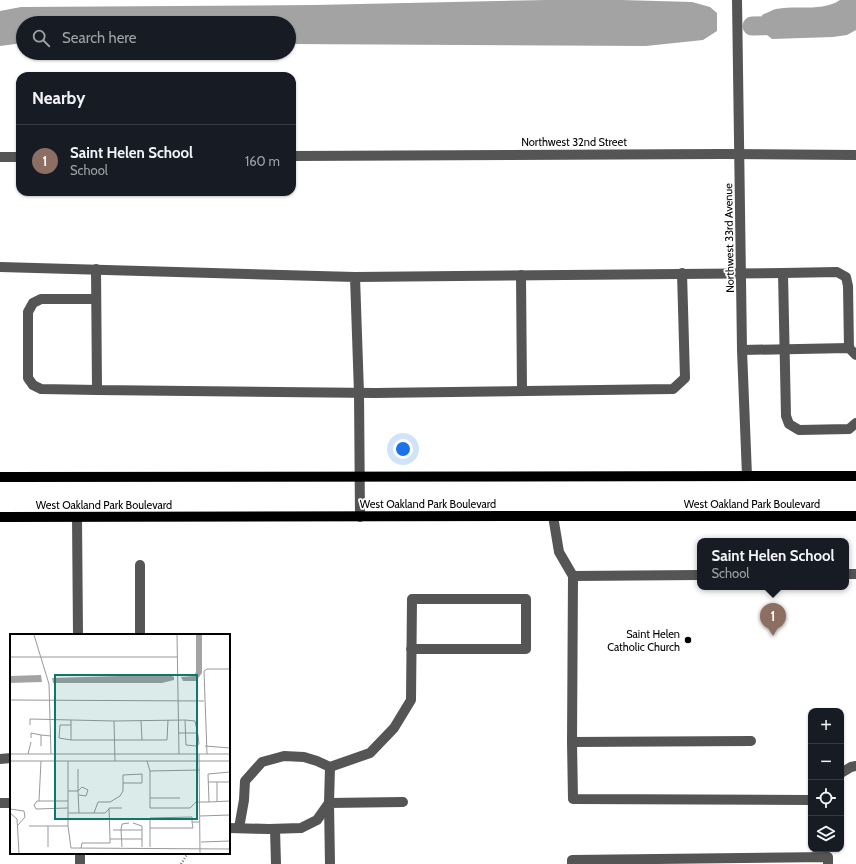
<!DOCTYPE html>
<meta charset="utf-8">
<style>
body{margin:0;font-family:Cabin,sans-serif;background:#242831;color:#f1f3f6}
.controls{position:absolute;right:12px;bottom:12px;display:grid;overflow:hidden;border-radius:8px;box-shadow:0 1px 3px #0004}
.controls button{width:36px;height:36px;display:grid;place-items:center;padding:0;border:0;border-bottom:1px solid #363941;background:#171b24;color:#f1f3f6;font:20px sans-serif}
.you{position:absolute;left:403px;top:449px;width:14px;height:14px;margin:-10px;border:3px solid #fff;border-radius:50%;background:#1a73e8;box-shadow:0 0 0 6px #1a73e833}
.badge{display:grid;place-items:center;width:26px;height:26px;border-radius:50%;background:#0f766e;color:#fff;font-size:13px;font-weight:700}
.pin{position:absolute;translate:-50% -33px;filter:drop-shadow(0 1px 2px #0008)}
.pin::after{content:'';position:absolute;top:21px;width:14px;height:12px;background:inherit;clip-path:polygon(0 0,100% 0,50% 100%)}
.popup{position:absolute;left:697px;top:538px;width:152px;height:52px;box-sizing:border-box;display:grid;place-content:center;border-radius:8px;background:#171b24;filter:drop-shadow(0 1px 3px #0005);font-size:13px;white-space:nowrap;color:#9ea1a6}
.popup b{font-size:15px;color:#f1f3f6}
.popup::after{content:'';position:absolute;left:50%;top:100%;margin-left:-8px;border:8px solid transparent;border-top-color:#171b24}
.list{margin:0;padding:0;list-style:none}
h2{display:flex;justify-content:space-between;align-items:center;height:52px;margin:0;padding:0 16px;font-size:17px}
h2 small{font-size:13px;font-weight:400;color:#9ea1a6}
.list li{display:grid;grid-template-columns:26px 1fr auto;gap:12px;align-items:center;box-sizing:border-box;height:72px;padding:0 16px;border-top:1px solid #363941}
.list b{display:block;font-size:15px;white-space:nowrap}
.list p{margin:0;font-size:13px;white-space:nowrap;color:#9ea1a6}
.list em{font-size:13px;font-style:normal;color:#9ea1a6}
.icon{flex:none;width:22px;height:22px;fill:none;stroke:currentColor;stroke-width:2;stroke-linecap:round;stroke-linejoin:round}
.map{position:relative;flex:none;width:856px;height:864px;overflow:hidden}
.search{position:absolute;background:#171b24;box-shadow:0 1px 3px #0004;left:16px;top:16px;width:280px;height:44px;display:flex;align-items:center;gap:10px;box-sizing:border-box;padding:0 14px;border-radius:22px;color:#9ea1a6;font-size:15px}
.panel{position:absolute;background:#171b24;box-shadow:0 1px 3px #0004;left:16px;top:72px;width:280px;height:124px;border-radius:12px}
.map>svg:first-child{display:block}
.water{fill:#a3a3a3}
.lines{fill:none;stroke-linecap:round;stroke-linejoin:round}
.canal{stroke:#a3a3a3;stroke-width:19}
.path{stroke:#777;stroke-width:2.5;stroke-dasharray:1 2;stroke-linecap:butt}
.minor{stroke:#555;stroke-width:10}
.major{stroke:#000;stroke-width:10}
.poi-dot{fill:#000;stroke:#fff;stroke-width:1.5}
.labels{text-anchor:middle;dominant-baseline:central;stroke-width:3.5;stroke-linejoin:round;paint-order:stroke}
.street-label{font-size:11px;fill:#000;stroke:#fff}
.poi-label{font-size:11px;fill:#000;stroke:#fff;text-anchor:end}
.inset-road{fill:none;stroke:#999;stroke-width:1}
.view{fill:#0f766e;fill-opacity:0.15;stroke:#0f766e;stroke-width:2}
.inset-edge{fill:none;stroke:#000;stroke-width:2}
</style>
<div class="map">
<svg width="856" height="864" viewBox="0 0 856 864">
<rect width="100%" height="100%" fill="#fff"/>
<g class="water">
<path d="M547,0H621L692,2L710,7L717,13V31L703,40L646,46L289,44V23H23V43L0,46V11L21,7L314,5Z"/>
<path d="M840,0H856V30L847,35L833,37L772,39L762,31V15C767,13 772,10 776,9C797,5 822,12 840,0Z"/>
</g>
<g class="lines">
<path class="canal" d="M752,26L787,25"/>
<path class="path" d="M181,864L188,853"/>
<g class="minor">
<path d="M737,0L742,350L747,476"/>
<path d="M292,156L722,154L856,155"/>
<path d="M0,157H20"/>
<path d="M0,267L355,277L359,393L360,517"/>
<path d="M96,269L97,390L375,393L673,389L685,378L682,273"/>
<path d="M521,275L522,391"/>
<path d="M355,277L783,273"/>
<path d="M96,299H41L33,303L28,312V378L33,385L41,389L97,390"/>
<path d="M849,348L848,286L846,277L837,272L783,273L786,416L789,424L799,430L849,429L856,423"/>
<path d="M742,350L849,348L856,355"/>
<path d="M553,516L559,552L573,576L572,742"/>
<path d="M77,517L78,635"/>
<path d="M140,565V635"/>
<path d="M846,574H856"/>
<path d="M573,576L700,575"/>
<path d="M751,741L572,742L573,799L811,800"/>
<path d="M0,759L11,758"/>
<path d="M841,773L851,767L856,766"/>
<path d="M0,803H11"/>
<path d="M229,828L269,829L301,828L317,820L329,803L330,767"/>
<path d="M239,828L244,800L245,781L262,762L284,756L304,757L317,761L330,767L370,753L394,728L411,700L412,599H526V649H411"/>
<path d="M275,829L276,864"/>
<path d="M80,853V864"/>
<path d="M330,864L329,803L403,802"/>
<path d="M572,864V860L828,857V864"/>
</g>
<g class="major">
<path d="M0,477L856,476"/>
<path d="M0,517L553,516H856"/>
</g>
</g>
<circle class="poi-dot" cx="688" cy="640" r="4"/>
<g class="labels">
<g class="street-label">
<text x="574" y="142">Northwest 32nd Street</text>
<text transform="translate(729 238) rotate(-91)">Northwest 33rd Avenue</text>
<text x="428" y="504">West Oakland Park Boulevard</text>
<text x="752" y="504">West Oakland Park Boulevard</text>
<text x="104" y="505">West Oakland Park Boulevard</text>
</g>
<g class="poi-label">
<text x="680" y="634">Saint Helen<tspan x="680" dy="13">Catholic Church</tspan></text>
</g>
</g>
<g transform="translate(10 634)">
<rect width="220" height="220" fill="#fff"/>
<path d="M186,1H192V39L186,47H173L171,43L184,42L186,38ZM31,41L32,48L0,49V42ZM143,41H160L164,43V46L152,49H43L42,44Z" fill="#a3a3a3"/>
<path class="inset-road" d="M24,1L39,50L41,120M167,1L169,120M0,23H167M0,66L194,67M61,86V106H157L158,86M175,86L185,87L188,101L189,110L186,112L176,111ZM104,87L175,86M131,87L132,106M20,91V85L104,87L105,127M61,91H50L49,104L61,106M168,99H186M21,104V99L31,101M31,112V101L41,102M195,112L220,114M0,120H220M18,120L21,108M189,120L190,219M197,120L194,37L197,35H220M0,127H220M58,127V192L61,214L220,215M137,127L140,137V164M140,137L190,136M220,138L198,140L199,168L220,167M198,148H220M58,157H68V135M170,164H140V174H180L186,168H199M29,167L31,127M58,167H27L24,171L26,175L58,174M207,167V148M0,175L14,177L15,183L8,191M0,179L7,185L9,219M58,179H69L68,157L72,153L78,156L76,162L69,161M69,179H95L99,175M84,179L88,168H100L110,162L113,157V141L132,140V149H113M190,182L220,181M182,188L183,194H140V184L182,183V188H190M119,189L112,190L111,196H132M123,189L132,192V205M19,192H58M140,194V213M103,196H111L112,213M100,205L99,174H112M191,208L220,207M38,213V192M71,214L72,209H100V205H132V213"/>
<path class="view" d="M45,41H187V185H45Z"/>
<rect width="220" height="220" class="inset-edge"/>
</g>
</svg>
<div class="controls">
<button>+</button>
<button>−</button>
<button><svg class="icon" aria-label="locate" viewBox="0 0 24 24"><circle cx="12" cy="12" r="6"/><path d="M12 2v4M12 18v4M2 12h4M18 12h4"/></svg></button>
<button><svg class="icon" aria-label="layers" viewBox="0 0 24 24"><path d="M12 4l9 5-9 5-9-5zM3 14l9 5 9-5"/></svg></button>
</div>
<div class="you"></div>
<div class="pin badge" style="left:773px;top:636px;background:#8d6e63">1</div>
<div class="popup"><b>Saint Helen School</b>School</div>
<div class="search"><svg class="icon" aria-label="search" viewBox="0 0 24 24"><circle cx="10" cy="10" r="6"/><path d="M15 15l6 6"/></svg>Search here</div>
<section class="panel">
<h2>Nearby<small></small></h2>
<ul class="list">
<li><span class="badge" style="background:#8d6e63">1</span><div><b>Saint Helen School</b><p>School</p></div><em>160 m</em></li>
</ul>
</section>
</div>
